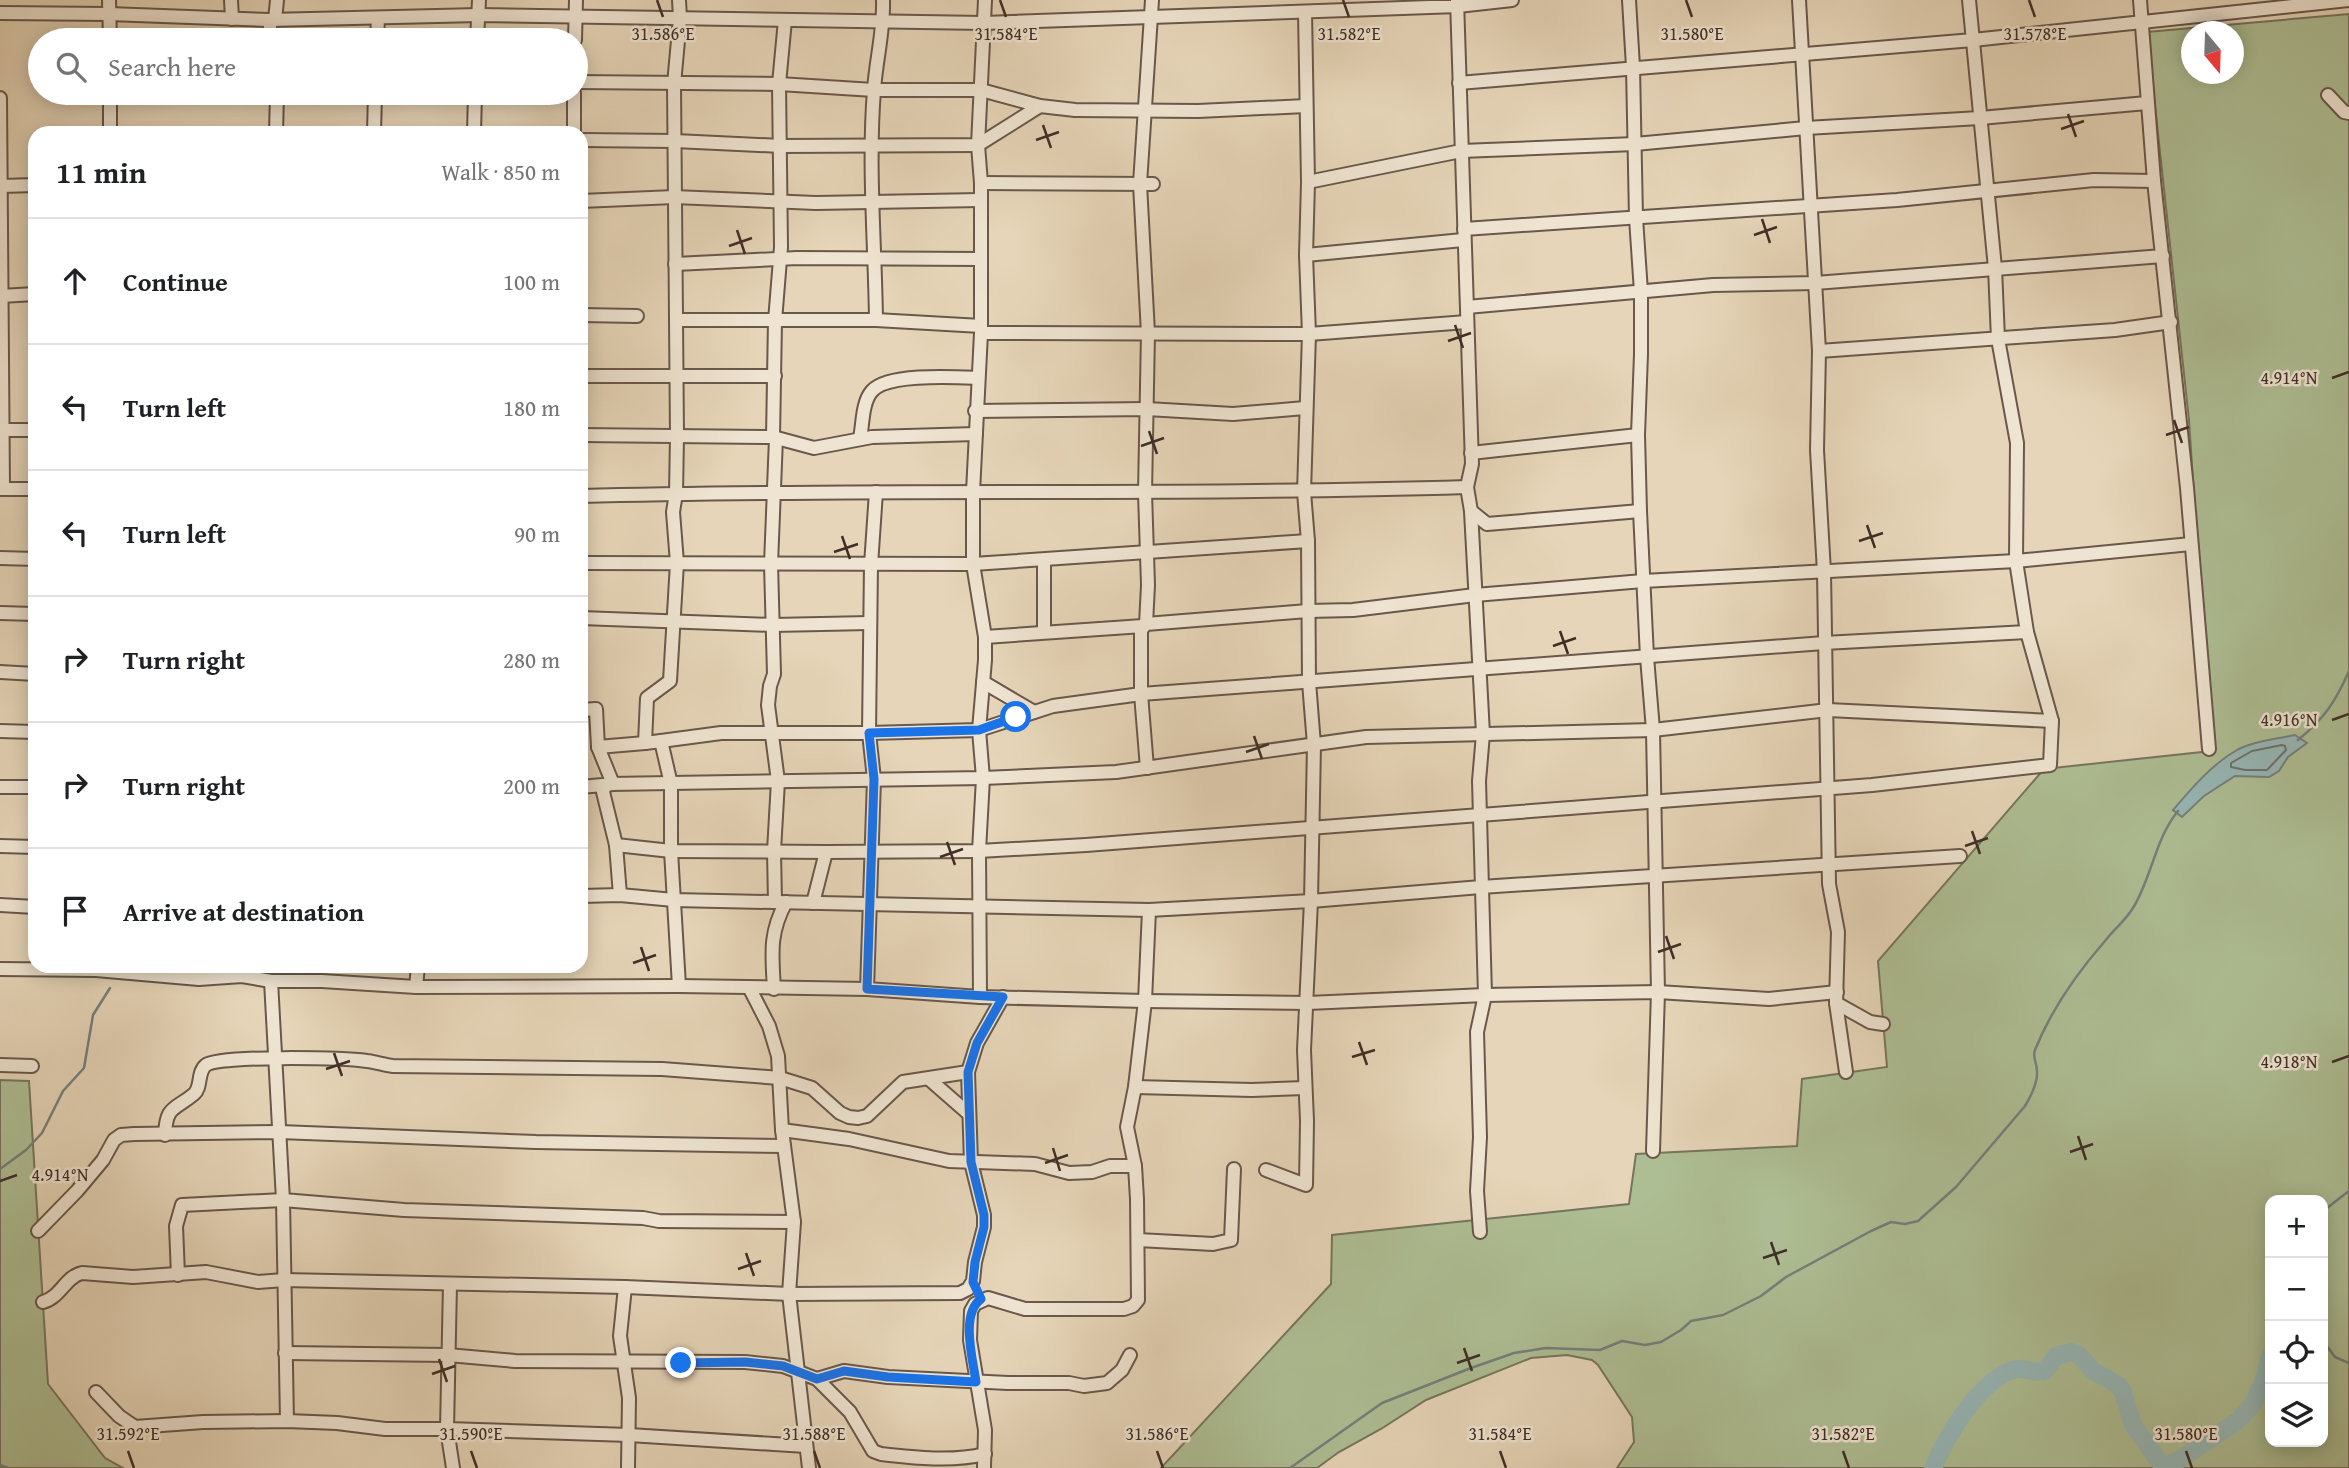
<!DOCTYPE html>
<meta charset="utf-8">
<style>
body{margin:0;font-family:"Gentium Book Plus",serif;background:#f2f2f2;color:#202124}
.controls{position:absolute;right:21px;bottom:21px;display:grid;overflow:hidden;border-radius:14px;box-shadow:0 4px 18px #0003}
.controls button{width:63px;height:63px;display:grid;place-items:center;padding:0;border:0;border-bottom:2px solid #e0e0e0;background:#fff;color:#202124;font:35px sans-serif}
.compass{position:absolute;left:2181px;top:21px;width:63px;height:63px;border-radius:50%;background:#fff;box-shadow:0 4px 18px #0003;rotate:161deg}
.stop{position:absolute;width:21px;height:21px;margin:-16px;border:5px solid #1a73e8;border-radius:50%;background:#fff}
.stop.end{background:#1a73e8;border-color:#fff;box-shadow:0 2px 7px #0008}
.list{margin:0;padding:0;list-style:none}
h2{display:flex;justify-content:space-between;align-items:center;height:91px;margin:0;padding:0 28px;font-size:30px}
h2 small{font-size:23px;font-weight:400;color:#757577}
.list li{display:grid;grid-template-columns:46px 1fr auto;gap:21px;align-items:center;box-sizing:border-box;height:126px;padding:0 28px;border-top:2px solid #e0e0e0}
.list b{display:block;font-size:26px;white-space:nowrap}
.list em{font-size:23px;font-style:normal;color:#757577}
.icon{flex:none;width:38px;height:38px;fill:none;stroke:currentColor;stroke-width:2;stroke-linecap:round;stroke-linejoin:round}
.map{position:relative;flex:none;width:2349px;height:1468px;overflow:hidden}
.search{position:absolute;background:#fff;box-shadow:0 4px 18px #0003;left:28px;top:28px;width:560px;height:77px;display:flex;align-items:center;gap:18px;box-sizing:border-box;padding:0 24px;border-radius:38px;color:#757577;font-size:26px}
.panel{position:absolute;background:#fff;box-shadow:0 4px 18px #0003;left:28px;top:126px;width:560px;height:847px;border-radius:21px}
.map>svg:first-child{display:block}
.green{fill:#aebe94;stroke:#76765e;stroke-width:2;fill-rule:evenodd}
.water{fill:#97b7b6;stroke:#74807d;stroke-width:2}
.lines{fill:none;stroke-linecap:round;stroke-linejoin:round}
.shore{stroke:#6b726e;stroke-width:2}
.stream{stroke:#74807d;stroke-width:2.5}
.river{stroke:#97b7b6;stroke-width:18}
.minor-casing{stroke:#69584b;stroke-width:16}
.minor{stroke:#efe4d1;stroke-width:12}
.route{stroke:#1a73e8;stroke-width:9}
.ticks{fill:none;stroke:#3f2e27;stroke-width:2.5}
.ticks-label{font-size:18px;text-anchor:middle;fill:#3f2e27;stroke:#efe4d1;stroke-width:5;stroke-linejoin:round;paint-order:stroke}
</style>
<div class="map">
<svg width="2349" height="1468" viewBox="0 0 2349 1468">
<rect width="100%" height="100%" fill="#e6d5b8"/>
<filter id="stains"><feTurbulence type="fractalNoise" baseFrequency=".00286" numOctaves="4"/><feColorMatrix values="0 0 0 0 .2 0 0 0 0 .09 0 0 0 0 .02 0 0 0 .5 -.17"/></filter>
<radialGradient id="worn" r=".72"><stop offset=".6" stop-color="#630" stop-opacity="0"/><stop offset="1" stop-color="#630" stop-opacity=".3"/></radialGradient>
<g class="green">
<path d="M2349,14V1468H1617L1634,1442L1632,1417L1598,1365L1592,1360L1567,1355L1531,1358L1426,1400L1381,1429L1339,1452L1317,1468H1161L1331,1284L1332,1235L1629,1204L1636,1154L1797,1146L1802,1079L1887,1067L1878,961L2044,769L2211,751L2189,420L2147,32ZM2192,32H2234V74H2192ZM2270,1200H2323V1442H2270Z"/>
<path d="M0,1080L29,1081L48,1384L105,1458L123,1468H0Z"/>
</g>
<path class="water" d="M2295,735L2307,743L2288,757L2279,771L2269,777L2235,776L2204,796L2182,817L2173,810C2191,789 2212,764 2237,750C2254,741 2276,739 2295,735Z"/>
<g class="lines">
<path class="shore" d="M2282,745L2285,746L2286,750L2267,770H2245L2231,767V763L2252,751Z"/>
<g class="stream">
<path d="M2298,740C2324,719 2336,701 2349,671"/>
<path d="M0,1169L26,1150L42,1133L63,1091L84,1068L93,1015L110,988"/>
<path d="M2323,1224L2327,1208L2349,1191"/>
<path d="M2323,1341L2335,1357L2349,1363"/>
<path d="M0,1465L8,1468"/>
<path d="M1290,1468L1382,1403L1471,1368L1514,1353L1546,1348L1600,1350L1622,1341L1645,1345L1661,1342L1681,1330L1691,1321L1723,1315L1761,1296L1786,1277L1871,1231L1891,1222L1905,1224L1918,1221L1956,1187L2025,1106C2031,1096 2038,1083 2037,1071C2037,1063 2032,1057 2035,1050C2051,1010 2077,973 2105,941C2114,929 2125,921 2133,908C2152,877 2155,839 2178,811"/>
</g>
<path class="river" d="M1933,1468C1947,1435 1977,1384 2012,1370C2022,1366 2032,1374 2045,1371L2056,1356L2071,1352L2079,1355L2093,1371L2118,1385L2123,1392L2133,1425L2161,1464L2167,1465L2179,1460L2239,1420L2253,1404L2264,1380L2270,1356"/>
<defs>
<g id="minor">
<path d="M109,0L110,40"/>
<path d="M231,0L232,19"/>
<path d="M679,0L680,19L674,84L677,436L676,493L673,512L677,563L670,681L647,698L645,743L661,741L671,784V851L679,986"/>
<path d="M1457,0L1472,464L1467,487L1471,511L1487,524L1640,511"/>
<path d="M1629,0L1633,67L1636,218L1641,292V354L1638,435L1640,511L1647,657L1653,730L1658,992L1653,1151"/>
<path d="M1799,0L1819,351L1817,450L1824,572L1829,884L1838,932L1836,1003L1846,1072"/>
<path d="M2140,0L2154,181L2187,488L2209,749"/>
<path d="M1305,12L1308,182L1306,255L1309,334L1304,492L1308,541L1309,682L1314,745L1311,901L1481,887L1960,856"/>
<path d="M0,13L109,14L269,20L479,15L984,23L1458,6L1512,0"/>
<path d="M269,20L272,40"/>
<path d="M275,20L277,0"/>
<path d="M377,40L378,18"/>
<path d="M477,40L479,0"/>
<path d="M575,40L576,0"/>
<path d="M576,82L779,84L874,90H981L1040,106L1075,110L1198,111L1306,106"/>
<path d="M1459,83L1973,40L2349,0"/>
<path d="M110,93V133"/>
<path d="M2328,95L2344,112L2349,113"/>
<path d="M0,98L3,489"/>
<path d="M276,133L277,93"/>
<path d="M374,133L375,93"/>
<path d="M474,133L475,93"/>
<path d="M574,133V93"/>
<path d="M581,140L675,141L781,146L978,145L1040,106"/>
<path d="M1308,182L1461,151L1635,144L1806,128L1980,118L2147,103"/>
<path d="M981,183L1153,184"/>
<path d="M2,186L35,185"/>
<path d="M581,201L674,197L816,203L980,200"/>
<path d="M1464,229L1897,200L2094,180L2154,181"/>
<path d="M1306,255L1463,240"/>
<path d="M675,264L797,258L981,259"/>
<path d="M1,296L35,294"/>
<path d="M1467,307L1713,285L1815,283L2163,256"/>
<path d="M581,315L637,316"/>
<path d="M676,320H876L981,326"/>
<path d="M876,320C875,244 868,166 874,90C876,60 884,31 883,0"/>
<path d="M981,333L1309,334L1467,322"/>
<path d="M1819,351L2115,330L2171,322"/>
<path d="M581,376H775"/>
<path d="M975,411L1147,409L1233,414L1305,408"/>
<path d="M2,430H35"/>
<path d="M581,435L773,437L814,448L872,437L976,434"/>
<path d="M773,437L775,321L781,247L779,84L785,20"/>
<path d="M860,438C863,424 862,402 872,391C888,373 954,377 978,378"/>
<path d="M1471,453L1638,435"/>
<path d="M0,489H35"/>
<path d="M581,496C876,488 1172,496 1467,487"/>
<path d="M1471,511L1483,734L1479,781L1485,995L1477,1032L1480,1137L1477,1191L1480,1232"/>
<path d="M0,558L35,559"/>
<path d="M581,563L973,564L1308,541"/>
<path d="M0,613L35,614"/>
<path d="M581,618L773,625L870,623"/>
<path d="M1146,624L1148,585L1145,493L1148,333L1140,184L1152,0"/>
<path d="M1044,632V560"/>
<path d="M985,637L1143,626"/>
<path d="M0,672L35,674"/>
<path d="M983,682L1034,712"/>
<path d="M581,710L596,709L598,747L613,784L581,787"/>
<path d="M0,731L35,732"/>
<path d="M661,741L721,733H869L979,730L1053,706L1141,694L1824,643L2027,632"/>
<path d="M598,747L645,743"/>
<path d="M1147,768L1141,694V630L1146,624L1308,611L1353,610L1475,595L1643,581L2016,561L2191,544"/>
<path d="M0,787H35"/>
<path d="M616,845L671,851L826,852L979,851L1086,845L1872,785L2050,765L2052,721L2027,632L2016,561L2017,443L1998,339L1995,268L1969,0"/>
<path d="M0,846L35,847"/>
<path d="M620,895L616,845L603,792L604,787L609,784L983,778L1116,772L1366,737L1653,730L1828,710L2052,721"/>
<path d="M581,896L620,895L674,900L1149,910L1311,901L1304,1050L1307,1121L1306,1185L1266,1170"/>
<path d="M775,902L774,851L778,781L768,705L770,686L774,674L771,564L776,438"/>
<path d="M813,903L826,852"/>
<path d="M0,905L35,907"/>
<path d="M0,969L96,970L199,979L242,976L271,981H322L416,987L679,986L867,989L980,997L1145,1001L1308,1003L1485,995L1658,992L1769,999L1837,992"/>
<path d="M271,981L283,1200L287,1421"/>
<path d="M416,987L418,966"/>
<path d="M750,989L769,1026L778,1056L782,1130L794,1222L789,1294L809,1468"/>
<path d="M774,989C772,954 769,933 786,902"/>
<path d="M867,989L874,779L869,733L871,565L876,492"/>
<path d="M980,997L979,851L983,778L979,730L985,660V637L973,564V492L981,333V183L978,145L985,0"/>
<path d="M1836,1003L1870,1022L1883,1024"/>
<path d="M0,1065L32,1066"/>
<path d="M929,1079L969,1114"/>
<path d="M1135,1087L1252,1090L1304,1088"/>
<path d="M782,1130L849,1139L949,1161L1035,1164L1069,1173L1092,1172L1110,1166H1135"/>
<path d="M165,1135C166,1105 175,1110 194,1094C202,1087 197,1072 206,1065C219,1055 345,1058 367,1061C376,1062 384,1065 393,1066L662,1069L780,1078L812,1088L840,1113L849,1117L858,1118L867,1116L903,1082L968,1072"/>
<path d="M38,1231L77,1191L103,1160L114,1140L121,1135L134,1134L280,1132L536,1142L784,1146"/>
<path d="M1138,1240L1213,1244L1231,1240L1234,1169"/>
<path d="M178,1275L176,1226L182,1205L283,1200L404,1210L643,1218L659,1221L794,1222"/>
<path d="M450,1284L447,1429L453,1468"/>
<path d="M625,1287L620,1336L629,1398L628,1468"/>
<path d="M43,1302C61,1297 65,1277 82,1273L133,1277L206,1272L258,1282L284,1280L625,1287L789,1294L960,1293L968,1289L973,1281L975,1262L984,1227V1215L971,1162L968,1072L977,1043L1003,997"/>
<path d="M285,1353L448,1355L515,1361L745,1362L783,1366L817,1379L850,1412L873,1451L881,1454C916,1458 952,1462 985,1454"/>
<path d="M817,1379L844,1371L888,1377L1008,1383H1069L1084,1386L1107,1383L1122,1370L1130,1355"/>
<path d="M96,1392L119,1416L135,1427L203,1422L287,1421L337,1423L385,1429H447L629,1435L806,1446"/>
<path d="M984,1468L985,1430L970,1340L971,1311L975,1304L988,1298L1025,1309H1124L1133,1306L1138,1300L1137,1199L1135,1166L1127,1127L1135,1087L1145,1001L1149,910"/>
</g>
</defs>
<use href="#minor" class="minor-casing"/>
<use href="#minor" class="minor"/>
</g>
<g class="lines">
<path class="route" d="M681,1363L745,1362L783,1366L817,1379L844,1371L888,1377L976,1382C973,1360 960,1314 981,1299L973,1282L975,1262L984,1227V1215L971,1162L968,1072L977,1043L1003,997L867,989L874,779L869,733L979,730L1016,717"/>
</g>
<path class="ticks" d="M657,0L663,17M1000,0L1006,17M1343,0L1349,17M1686,0L1692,17M2029,0L2035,17M2068,114L2076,137M1043,125L1051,148M2061,129L2084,121M1036,140L1059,132M1762,219L1770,243M737,230L745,254M1754,235L1777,227M729,246L752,238M1455,325L1463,348M1448,341L1471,333M2332,378L2349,372M2174,420L2182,443M1149,431L1157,454M2166,435L2189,427M1141,446L1164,438M1867,525L1875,548M842,536L850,559M1859,541L1883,533M834,552L858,544M1560,631L1568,654M1553,646L1576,638M2332,720L2349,714M1254,736L1262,759M1246,752L1269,744M1972,831L1980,854M947,842L955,865M1965,846L1988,838M940,857L963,849M1666,936L1674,959M641,947L649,971M1658,952L1681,944M633,963L656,955M1359,1042L1367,1065M334,1053L342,1076M1352,1057L1375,1050M2332,1062L2349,1056M326,1069L350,1061M2078,1136L2086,1160M1053,1148L1060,1171M2070,1152L2093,1144M1045,1163L1068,1155M0,1181L17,1175M1771,1242L1779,1265M746,1253L754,1276M1763,1258L1787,1250M738,1269L761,1261M1464,1348L1472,1371M439,1359L447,1382M1457,1363L1480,1355M432,1374L455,1366M128,1451L134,1468M471,1451L477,1468M814,1451L820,1468M1157,1451L1163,1468M1500,1451L1506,1468M1843,1451L1849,1468M2186,1451L2192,1468"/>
<g class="ticks-label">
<text x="663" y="40">31.586°E</text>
<text x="1006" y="40">31.584°E</text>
<text x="1349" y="40">31.582°E</text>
<text x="1692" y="40">31.580°E</text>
<text x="2035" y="40">31.578°E</text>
<text x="2289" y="384">4.914°N</text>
<text x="2289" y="726">4.916°N</text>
<text x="2289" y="1068">4.918°N</text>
<text x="60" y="1181">4.914°N</text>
<text x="128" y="1440">31.592°E</text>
<text x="471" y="1440">31.590°E</text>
<text x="814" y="1440">31.588°E</text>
<text x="1157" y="1440">31.586°E</text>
<text x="1500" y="1440">31.584°E</text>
<text x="1843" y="1440">31.582°E</text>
<text x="2186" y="1440">31.580°E</text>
</g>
<rect width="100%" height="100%" filter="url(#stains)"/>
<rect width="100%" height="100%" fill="url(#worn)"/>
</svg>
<div class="controls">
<button>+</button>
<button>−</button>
<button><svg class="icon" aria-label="locate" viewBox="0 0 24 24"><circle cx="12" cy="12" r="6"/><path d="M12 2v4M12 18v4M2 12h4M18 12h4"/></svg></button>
<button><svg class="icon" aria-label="layers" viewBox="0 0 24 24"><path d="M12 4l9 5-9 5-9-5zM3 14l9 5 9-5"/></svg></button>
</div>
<svg class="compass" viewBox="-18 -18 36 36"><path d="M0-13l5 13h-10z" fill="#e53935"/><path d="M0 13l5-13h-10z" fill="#757577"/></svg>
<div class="stop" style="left:1016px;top:717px"></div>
<div class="stop end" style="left:681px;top:1363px"></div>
<div class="search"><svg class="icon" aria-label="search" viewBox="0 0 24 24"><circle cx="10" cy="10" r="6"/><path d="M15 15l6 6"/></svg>Search here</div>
<section class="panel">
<h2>11 min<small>Walk · 850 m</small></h2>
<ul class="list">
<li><svg class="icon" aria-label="ahead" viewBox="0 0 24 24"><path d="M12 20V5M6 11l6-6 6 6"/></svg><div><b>Continue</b></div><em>100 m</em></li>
<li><svg class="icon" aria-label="left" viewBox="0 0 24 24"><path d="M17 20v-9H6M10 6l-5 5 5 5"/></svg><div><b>Turn left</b></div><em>180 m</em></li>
<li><svg class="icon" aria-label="left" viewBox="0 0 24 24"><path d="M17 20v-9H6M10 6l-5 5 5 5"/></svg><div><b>Turn left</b></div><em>90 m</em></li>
<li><svg class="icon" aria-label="right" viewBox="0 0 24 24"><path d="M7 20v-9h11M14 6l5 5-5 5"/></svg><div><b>Turn right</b></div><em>280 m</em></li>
<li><svg class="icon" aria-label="right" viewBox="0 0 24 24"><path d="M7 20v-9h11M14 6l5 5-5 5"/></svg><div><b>Turn right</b></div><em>200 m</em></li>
<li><svg class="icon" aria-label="arrive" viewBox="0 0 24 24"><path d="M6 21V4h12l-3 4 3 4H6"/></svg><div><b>Arrive at destination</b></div></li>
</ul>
</section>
</div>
